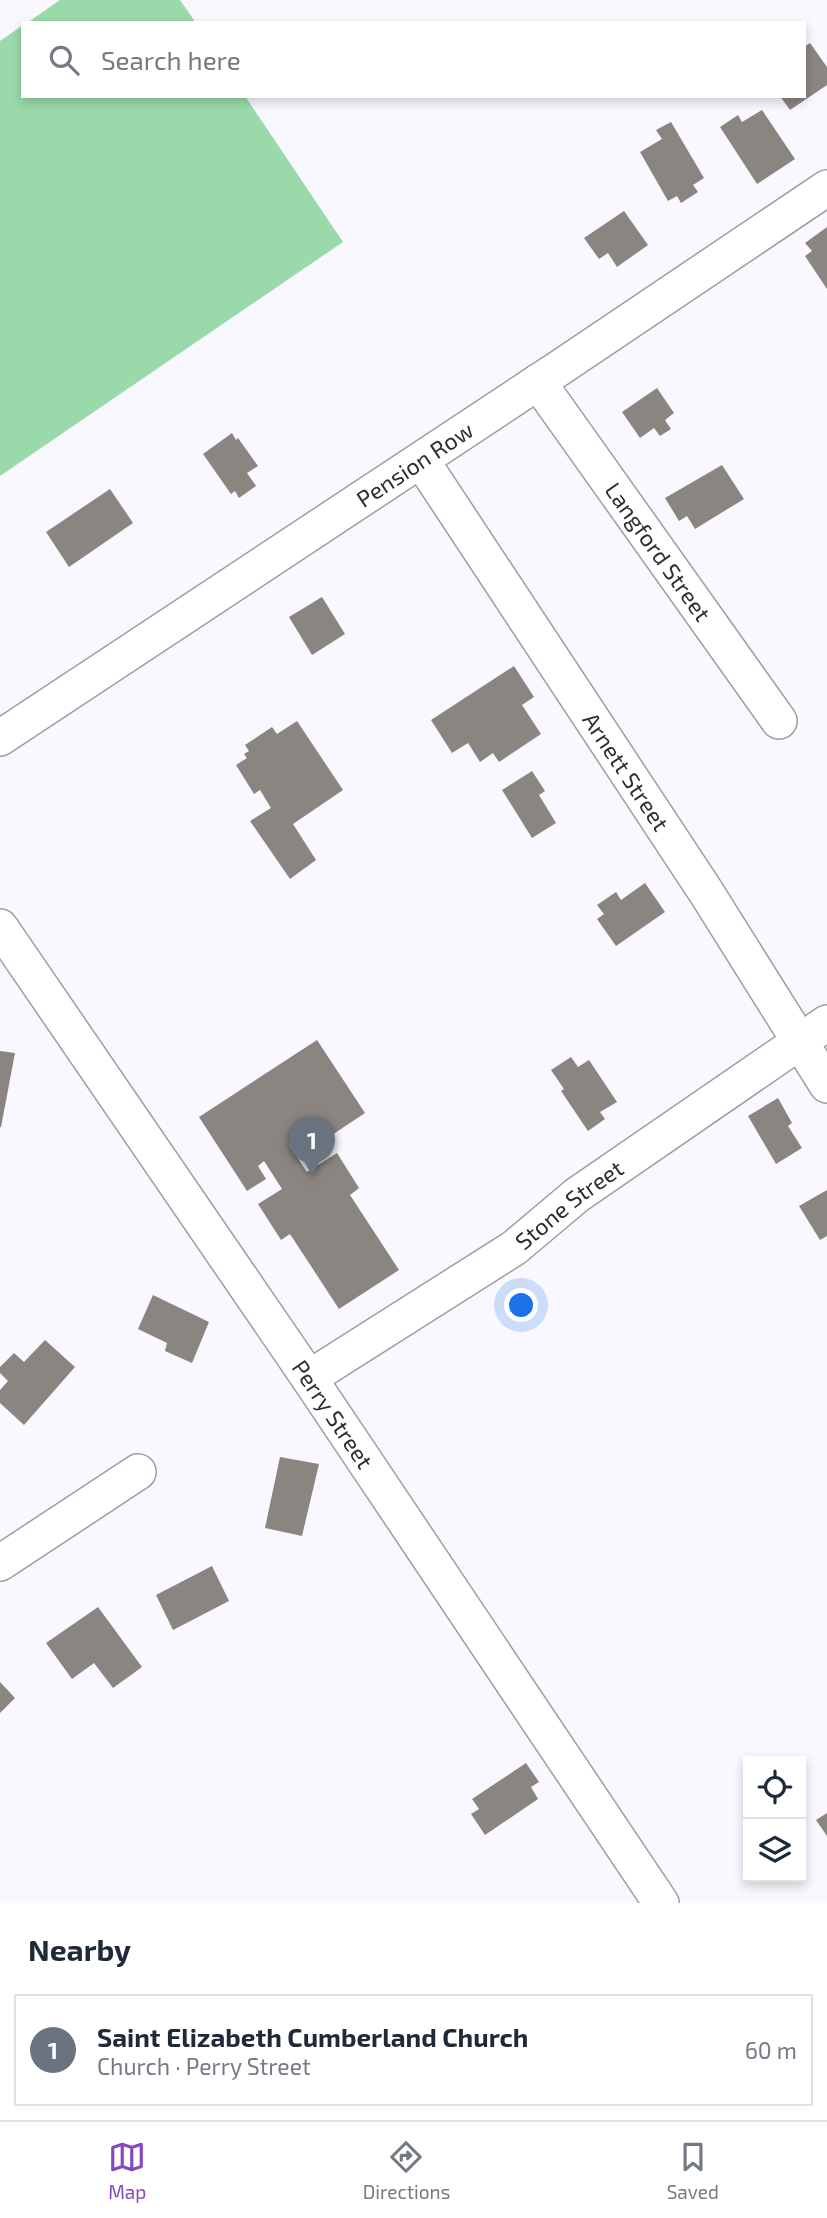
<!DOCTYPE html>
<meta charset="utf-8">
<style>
body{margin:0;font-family:"Exo 2",sans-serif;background:#f6f6f7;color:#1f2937}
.controls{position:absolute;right:21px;bottom:21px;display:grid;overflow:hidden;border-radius:0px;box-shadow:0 4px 10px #0003}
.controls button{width:63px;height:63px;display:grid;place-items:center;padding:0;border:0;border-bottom:2px solid #e0e1e3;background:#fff;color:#1f2937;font:35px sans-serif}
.you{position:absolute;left:522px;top:1306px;width:24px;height:24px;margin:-18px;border:5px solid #fff;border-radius:50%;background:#1a73e8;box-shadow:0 0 0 10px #1a73e833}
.badge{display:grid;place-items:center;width:46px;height:46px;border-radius:50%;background:#8748bd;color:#fff;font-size:23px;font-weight:700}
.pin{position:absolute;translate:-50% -58px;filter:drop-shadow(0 2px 4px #0008)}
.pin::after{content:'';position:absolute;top:37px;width:24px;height:21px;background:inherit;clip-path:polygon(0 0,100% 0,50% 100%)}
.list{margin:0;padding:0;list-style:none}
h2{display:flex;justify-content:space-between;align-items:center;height:91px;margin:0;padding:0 28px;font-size:30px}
h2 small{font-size:23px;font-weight:400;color:#747a83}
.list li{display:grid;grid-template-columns:46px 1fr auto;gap:21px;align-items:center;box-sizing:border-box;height:112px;margin:0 14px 14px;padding:0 14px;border:2px solid #e0e1e3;border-radius:0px}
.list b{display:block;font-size:26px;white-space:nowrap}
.list p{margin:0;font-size:23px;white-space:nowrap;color:#747a83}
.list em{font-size:23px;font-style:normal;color:#747a83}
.icon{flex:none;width:38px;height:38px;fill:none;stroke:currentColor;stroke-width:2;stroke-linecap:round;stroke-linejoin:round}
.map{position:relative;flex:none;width:827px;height:1903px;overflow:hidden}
.search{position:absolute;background:#fff;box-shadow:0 4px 10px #0003;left:21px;right:21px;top:21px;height:77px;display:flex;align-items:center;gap:18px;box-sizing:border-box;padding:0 24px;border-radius:0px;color:#747a83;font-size:26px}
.sheet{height:217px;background:#fff}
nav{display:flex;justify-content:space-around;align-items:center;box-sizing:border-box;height:98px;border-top:2px solid #e0e1e3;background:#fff;font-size:19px;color:#747a83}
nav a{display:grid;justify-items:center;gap:4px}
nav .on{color:#8748bd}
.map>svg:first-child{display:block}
.green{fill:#9adaaa}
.building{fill:#8a8580}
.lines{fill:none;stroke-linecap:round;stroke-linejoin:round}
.street-casing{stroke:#9e9da4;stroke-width:38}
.street{stroke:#fff;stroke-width:35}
.labels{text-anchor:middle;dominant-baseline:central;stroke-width:7;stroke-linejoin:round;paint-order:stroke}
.street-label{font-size:23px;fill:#2f2f32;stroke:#fff}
</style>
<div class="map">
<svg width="827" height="1903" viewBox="0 0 827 1903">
<rect width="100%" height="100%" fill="#f8f8fe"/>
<g class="green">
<path d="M60,0H180L196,23H27Z"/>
<path d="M23,25V96H245L343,242L0,476V41Z"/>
</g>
<g class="building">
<path d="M810,43L827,67V85L790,110L780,96H804V47Z"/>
<path d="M762,110L795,159L757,184L720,127L738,115L742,122Z"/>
<path d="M671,122L704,178L693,185L698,192L681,203L677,196L668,201L640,152L662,139L656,130Z"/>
<path d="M624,211L648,245L617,267L608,253L599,259L584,238Z"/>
<path d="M827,227V289L805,256L812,251L805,243Z"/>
<path d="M657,388L674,413L665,420L671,429L660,436L654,428L640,438L622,412Z"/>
<path d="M232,433L236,440L238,438L258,466L247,473L256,486L239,498L235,491L231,494L203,454Z"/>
<path d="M722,465L744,499L695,529L687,516L679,521L665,498Z"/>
<path d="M110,489L133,523L69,567L46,532Z"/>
<path d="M322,597L345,634L312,655L289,617Z"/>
<path d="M514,666L534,697L522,705L541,734L499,762L493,753L480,762L468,743L452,753L431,720Z"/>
<path d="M297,721L343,790L293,824L316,860L290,879L250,821L271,808L260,790L254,794L236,765L247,758L244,754L249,751L245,745L272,727L277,734Z"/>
<path d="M532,771L545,791L539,795L556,823L532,838L502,790Z"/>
<path d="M645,883L665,912L616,946L597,919L604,914L597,905L616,892L621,900Z"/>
<path d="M317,1040L365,1113L326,1139L318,1127L289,1145L307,1172L337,1153L359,1188L350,1195L399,1270L339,1309L290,1234L281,1240L258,1204L282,1189L264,1161L258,1166L266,1179L247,1191L199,1117Z"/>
<path d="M0,1051L15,1053L1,1127H0Z"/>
<path d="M571,1057L578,1067L589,1060L617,1102L600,1112L605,1119L588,1131L561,1091L564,1089L551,1070Z"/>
<path d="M778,1098L792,1123L788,1126L802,1148L776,1164L748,1116Z"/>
<path d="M827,1190V1236L820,1240L799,1206Z"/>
<path d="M153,1295L209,1322L192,1363L165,1351L167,1343L138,1329Z"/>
<path d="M45,1340L75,1367L24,1425L0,1403V1390L8,1381L0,1373V1367L14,1353L24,1362Z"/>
<path d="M280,1457L319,1464L302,1536L265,1528Z"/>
<path d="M212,1566L229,1601L173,1630L156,1595Z"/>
<path d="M98,1607L142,1667L113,1688L94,1663L72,1679L46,1643Z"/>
<path d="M0,1682L15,1698L0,1713Z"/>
<path d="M526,1763L539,1782L531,1787L538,1799L485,1835L471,1814L479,1809L472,1799Z"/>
<path d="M827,1813V1836L816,1820Z"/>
</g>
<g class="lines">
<defs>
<g id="street">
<path id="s1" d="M538,382L779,721"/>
<path id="s2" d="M421,460L706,892L827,1085"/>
<path id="s3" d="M0,738L561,367L827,188"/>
<path id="s4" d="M0,927L309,1378L661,1903"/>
<path id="s5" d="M309,1378L514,1248L577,1195L827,1023"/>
<path d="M0,1563L138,1472"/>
</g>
</defs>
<use href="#street" class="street-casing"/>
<use href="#street" class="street"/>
</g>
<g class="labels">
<g class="street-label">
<text stroke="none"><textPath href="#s3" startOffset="497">Pension Row</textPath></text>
<text stroke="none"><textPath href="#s1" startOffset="208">Langford Street</textPath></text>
<text stroke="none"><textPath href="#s2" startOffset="373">Arnett Street</textPath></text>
<text stroke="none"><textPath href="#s5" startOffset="313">Stone Street</textPath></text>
<text stroke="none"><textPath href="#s4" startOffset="590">Perry Street</textPath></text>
</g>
</g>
</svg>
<div class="controls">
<button><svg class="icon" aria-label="locate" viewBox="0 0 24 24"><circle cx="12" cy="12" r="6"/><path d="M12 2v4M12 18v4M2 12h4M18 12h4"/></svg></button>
<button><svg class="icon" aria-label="layers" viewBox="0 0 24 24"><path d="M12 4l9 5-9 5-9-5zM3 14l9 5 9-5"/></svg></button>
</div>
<div class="you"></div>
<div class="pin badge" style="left:312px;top:1175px;background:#6b7280">1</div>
<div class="search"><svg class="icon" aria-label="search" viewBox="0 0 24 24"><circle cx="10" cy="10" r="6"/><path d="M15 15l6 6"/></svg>Search here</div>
</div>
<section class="sheet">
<h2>Nearby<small></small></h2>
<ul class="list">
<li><span class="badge" style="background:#6b7280">1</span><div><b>Saint Elizabeth Cumberland Church</b><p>Church · Perry Street</p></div><em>60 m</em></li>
</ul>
</section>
<nav>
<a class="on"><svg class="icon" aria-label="map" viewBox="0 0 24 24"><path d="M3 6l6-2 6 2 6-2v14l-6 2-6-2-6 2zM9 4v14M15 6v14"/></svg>Map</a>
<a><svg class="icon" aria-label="directions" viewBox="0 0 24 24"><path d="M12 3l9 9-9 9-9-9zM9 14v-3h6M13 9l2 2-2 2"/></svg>Directions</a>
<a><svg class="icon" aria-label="saved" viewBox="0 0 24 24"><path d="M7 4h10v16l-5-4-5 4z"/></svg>Saved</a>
</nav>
